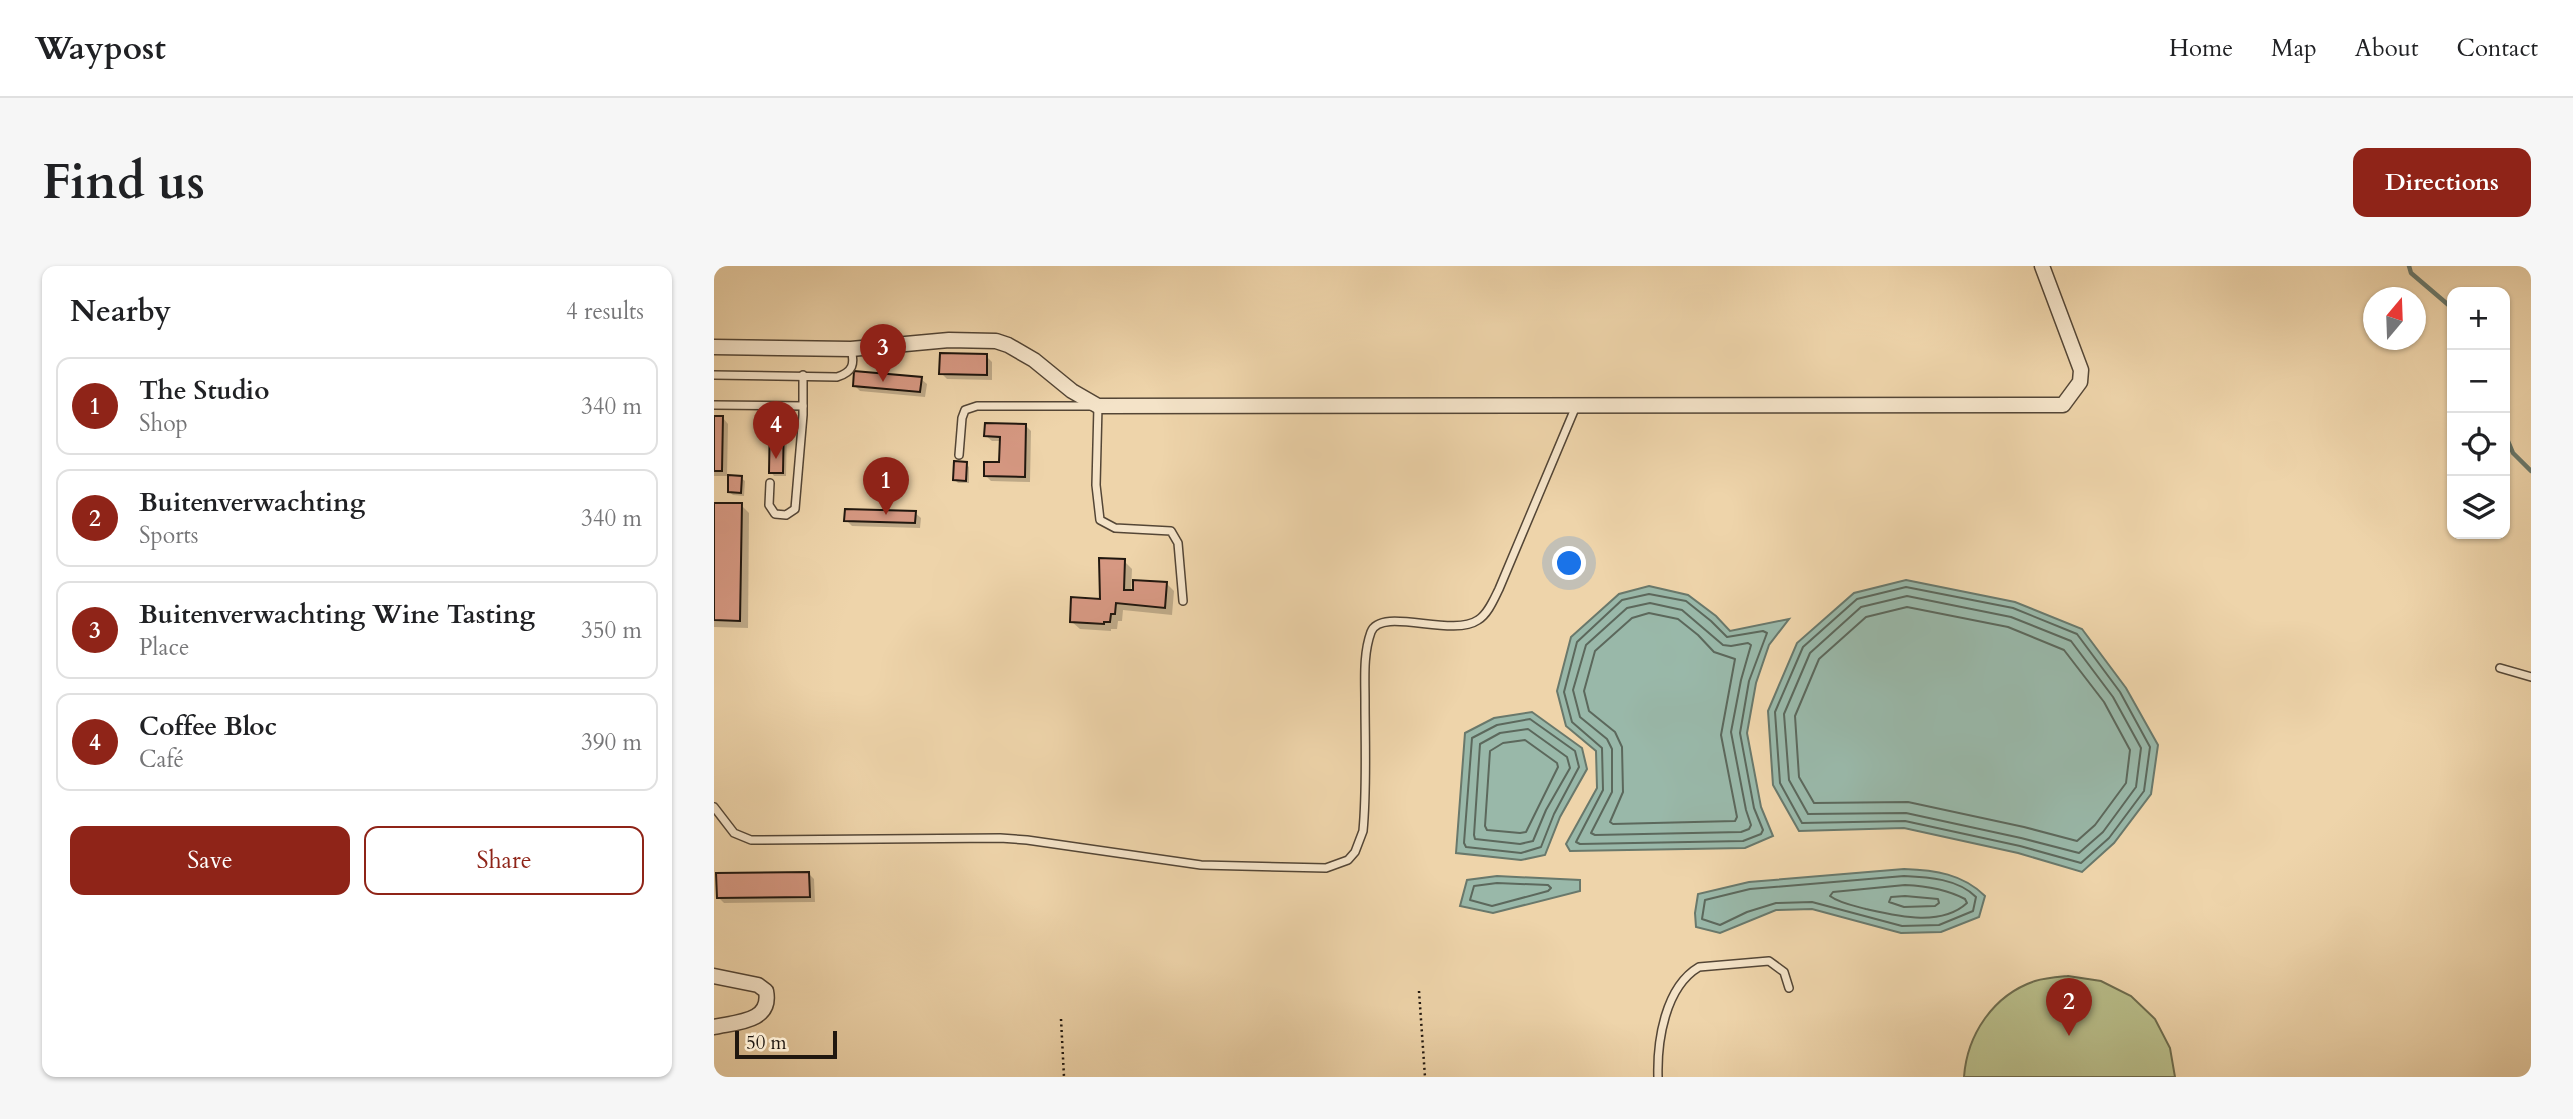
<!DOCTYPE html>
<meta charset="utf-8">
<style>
body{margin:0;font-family:Cardo,serif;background:#f6f6f6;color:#202124}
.controls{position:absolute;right:21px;top:21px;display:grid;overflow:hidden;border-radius:14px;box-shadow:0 2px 5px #0004}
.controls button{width:63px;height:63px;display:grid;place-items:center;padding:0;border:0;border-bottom:2px solid #e0e0e0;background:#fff;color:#202124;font:35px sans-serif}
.compass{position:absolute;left:1649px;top:21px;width:63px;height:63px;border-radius:50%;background:#fff;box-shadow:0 2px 5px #0004;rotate:19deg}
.scale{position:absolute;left:21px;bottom:18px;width:102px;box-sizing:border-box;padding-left:7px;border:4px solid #20170f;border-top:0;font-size:19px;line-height:24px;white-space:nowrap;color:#20170f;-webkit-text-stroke:5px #f4e3c8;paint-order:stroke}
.you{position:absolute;left:856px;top:298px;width:24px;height:24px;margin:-18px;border:5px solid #fff;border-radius:50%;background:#1a73e8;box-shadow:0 0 0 10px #1a73e833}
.badge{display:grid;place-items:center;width:46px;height:46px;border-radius:50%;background:#8f2418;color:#fff;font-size:23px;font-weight:700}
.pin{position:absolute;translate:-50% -58px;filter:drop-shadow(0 2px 4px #0008)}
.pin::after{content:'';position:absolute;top:37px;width:24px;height:21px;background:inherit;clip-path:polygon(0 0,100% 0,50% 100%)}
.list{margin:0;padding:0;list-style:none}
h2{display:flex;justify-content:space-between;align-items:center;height:91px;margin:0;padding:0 28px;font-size:30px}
h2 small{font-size:23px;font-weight:400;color:#757577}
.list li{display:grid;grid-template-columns:46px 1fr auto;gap:21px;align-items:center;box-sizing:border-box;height:98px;margin:0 14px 14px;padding:0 14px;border:2px solid #e0e0e0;border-radius:14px}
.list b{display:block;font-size:26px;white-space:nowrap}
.list p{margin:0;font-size:23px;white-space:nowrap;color:#757577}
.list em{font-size:23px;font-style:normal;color:#757577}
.actions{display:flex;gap:14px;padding:21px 28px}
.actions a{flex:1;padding:16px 0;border:2px solid #8f2418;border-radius:14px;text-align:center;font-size:24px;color:#8f2418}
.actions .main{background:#8f2418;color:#fff}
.icon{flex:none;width:38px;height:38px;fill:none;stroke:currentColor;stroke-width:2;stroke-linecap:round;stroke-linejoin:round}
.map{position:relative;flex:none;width:1817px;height:811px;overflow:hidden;border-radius:14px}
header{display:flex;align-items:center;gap:42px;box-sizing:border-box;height:98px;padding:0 35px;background:#fff;border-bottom:2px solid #e0e0e0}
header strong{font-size:33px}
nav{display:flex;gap:38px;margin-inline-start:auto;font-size:24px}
.intro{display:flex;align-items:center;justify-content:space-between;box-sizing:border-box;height:168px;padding:0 42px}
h1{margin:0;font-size:49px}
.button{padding:18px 32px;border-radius:14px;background:#8f2418;color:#fff;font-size:24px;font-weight:700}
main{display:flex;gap:42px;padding:0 42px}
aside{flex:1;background:#fff;border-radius:14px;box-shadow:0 2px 5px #0004}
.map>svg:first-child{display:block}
.green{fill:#b8bd89;stroke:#6c6a4c;stroke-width:2}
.water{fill:#99b8a9;stroke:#69786b;stroke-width:2}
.shadow{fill:#0003}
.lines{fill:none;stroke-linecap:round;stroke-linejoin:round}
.shore{stroke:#5c685c;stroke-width:2}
.stream{stroke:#69786b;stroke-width:4.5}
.building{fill:#d69882;stroke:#20170f;stroke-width:2}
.service-casing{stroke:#544636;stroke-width:10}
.minor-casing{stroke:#544636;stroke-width:17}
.path{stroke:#20170f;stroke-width:2.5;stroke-dasharray:2 3.5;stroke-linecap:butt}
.service{stroke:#f4e3c8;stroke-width:7}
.minor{stroke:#f4e3c8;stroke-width:14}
</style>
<header>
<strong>Waypost</strong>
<nav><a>Home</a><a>Map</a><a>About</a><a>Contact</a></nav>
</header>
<div class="intro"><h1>Find us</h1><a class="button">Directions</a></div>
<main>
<aside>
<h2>Nearby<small>4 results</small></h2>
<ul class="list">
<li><span class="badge">1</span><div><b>The Studio</b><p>Shop</p></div><em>340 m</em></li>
<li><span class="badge">2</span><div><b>Buitenverwachting</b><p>Sports</p></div><em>340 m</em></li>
<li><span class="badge">3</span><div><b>Buitenverwachting Wine Tasting</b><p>Place</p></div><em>350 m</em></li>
<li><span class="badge">4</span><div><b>Coffee Bloc</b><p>Café</p></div><em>390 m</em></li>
</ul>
<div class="actions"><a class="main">Save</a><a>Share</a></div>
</aside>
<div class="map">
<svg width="1817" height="811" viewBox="0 0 1817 811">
<rect width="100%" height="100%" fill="#eed4aa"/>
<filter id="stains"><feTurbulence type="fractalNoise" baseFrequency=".00286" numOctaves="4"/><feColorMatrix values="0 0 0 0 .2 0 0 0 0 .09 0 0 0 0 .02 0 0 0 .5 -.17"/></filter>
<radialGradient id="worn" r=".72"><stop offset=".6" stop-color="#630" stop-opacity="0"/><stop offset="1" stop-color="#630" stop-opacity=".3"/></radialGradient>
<path class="green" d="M1354,710L1387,715L1417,730L1441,753L1456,782L1461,811H1250C1253,769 1279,729 1321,715C1331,712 1344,711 1354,710Z"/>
<g class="water">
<path d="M1192,314L1301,336L1368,363L1412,422L1444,479L1437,528L1400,577L1368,606L1304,587L1190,562L1085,565L1059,519L1054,445L1083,377L1140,327Z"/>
<path d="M935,320L974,329L1002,350L1016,365L1075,353L1055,379L1042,417L1033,467L1047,541L1059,570L1031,582L856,585L852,578L883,522L882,485L852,460L843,425L857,371L905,328Z"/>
<path d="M818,446L868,482L873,503L846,551L831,589L807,594L742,587L751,467L780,452Z"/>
<path d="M1190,603C1221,604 1249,608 1271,630L1265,651L1227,666L1187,667L1098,643L1062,644L1006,667L982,661L981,647L984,628L1035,616Z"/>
<path d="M783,610L866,614V625L779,647L746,640L753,614Z"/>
</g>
<g class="shadow">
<path d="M272,90L278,96V114L233,113L227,107Z"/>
<path d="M207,113L213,118L211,131L146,125L141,120Z"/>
<path d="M0,152H9L14,158L13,210H0Z"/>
<path d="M69,154L73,157L72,210H60L57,206Z"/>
<path d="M311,159L317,165L316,216L277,215L272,210L287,198V175H278L272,170Z"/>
<path d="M252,198L255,201V217H244L241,214Z"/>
<path d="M27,212L31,215L30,230L19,229L15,226Z"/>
<path d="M0,238L27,239L35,247L34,362L0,361Z"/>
<path d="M201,247L207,252L206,262L138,260L132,254Z"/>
<path d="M387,294L410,295L418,303L417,326L452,317L460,325L458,349L409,344L408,355H404L403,363H397V365L366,363L358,356L387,334Z"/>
<path d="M94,607L100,613L101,636L10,637L4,631Z"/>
</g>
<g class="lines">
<g class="shore">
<path d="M1192,321L1299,342L1363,368L1406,426L1436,481L1430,525L1395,572L1367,597L1306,580L1191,555L1088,557L1066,517L1061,446L1089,381L1143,333Z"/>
<path d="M935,328L972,335L997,355L1013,371L1049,365L1053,367L1035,415L1026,467L1040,542L1049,564L1047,568L1029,575L866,578L862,576L889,524L888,482L858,456L850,426L863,376L908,334Z"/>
<path d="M1193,330L1297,351L1357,375L1399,431L1427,482L1422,521L1389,566L1365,587L1307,572L1192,547L1094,548L1075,514L1070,448L1096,387L1147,341Z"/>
<path d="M936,337L968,344L1009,379L1017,380L1034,377L1037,379L1027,414L1017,466L1032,544L1037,559L1035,563L1027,566L881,569L877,567L898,526V483L893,473L866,451L859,424L872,379L913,342Z"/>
<path d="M1193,341L1294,361L1350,384L1390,436L1416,484L1412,517L1381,559L1363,575L1310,561L1194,536L1100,537L1085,511L1081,450L1105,393L1152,351Z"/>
<path d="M935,347L964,353L984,369L1000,386L1021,393L1007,469L1023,551L1021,555L899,558L896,556L909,526L908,481L901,466L875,445L870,425L881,385L918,352Z"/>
<path d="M816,453L861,485L865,501L840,548L827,581L807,587L752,581L750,577L758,472L783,459Z"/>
<path d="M814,463L853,491L856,502L832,544L819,575L806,578L761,573L760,569L766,478L786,467Z"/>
<path d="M811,474L843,497L844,501L812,566L806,567L773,564L771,560L776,485L789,477Z"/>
<path d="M1190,610C1215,611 1244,613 1262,631L1259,645L1225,659L1188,660L1098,636L1062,637L1033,646L1006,659L988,653L991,634L1036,623Z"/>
<path d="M783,617L834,619L837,622L834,625L778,640L756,634L760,620Z"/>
<path d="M1191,619C1213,620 1232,623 1251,633L1253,637C1227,661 1183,650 1152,643C1141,640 1125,637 1116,630L1119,626Z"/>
<path d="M1191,630L1224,633L1225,637L1221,640L1190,641L1175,636L1177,631Z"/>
</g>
<g class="stream">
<path d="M1695,0L1697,7L1738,42"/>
<path d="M1791,168L1799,187L1817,205"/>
</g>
</g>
<g class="building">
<path d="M226,87L273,88V109L225,108Z"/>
<path d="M140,105L208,111L206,126L139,120Z"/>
<path d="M0,150H9L8,205H0Z"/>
<path d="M56,151L70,152L69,207H55Z"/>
<path d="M271,157L312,158L311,211L270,210V196H285L286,171L270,170Z"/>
<path d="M240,195L253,196L252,215L239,214Z"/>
<path d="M14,209L28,210L27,227L14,226Z"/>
<path d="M0,237H28L26,355L0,354Z"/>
<path d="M131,243L202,245L201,257L130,255Z"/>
<path d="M385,292L411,293L410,324H419V314L453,316L451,342L402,337L401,348H397L396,356H390V358L356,356L357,331L386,333Z"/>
<path d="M95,606L96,631L3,632L2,607Z"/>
</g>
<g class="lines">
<defs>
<g id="service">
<path d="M0,109L123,111C139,106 141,98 137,83"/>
<path d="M0,139L89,140"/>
<path d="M245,189L248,152L251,144L263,140H384L382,219L386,254L401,262L457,265L464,277L469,335"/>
<path d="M56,217L55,239L61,248L72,249L81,243L89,149V109"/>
<path d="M1786,402L1817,411"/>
<path d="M0,541L20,567L37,574L286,572L313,574L487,599L612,602L634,594L641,586L649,565C653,522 651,478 651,435C651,413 649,388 657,366C667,340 738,372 764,354C774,348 780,333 785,323L862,140"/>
<path d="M944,811C943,775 951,721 985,701L1055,695L1070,706L1075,722"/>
</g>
<g id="minor">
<path d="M0,81L137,83L235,74L282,75L294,79L320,94L358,125L384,140L1349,139L1366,116L1367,104L1328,0"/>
<path d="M0,710L44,719L52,725C58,756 23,756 0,761"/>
</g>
</defs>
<use href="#service" class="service-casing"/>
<use href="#minor" class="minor-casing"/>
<g class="path">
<path d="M705,725L711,811"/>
<path d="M347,753L350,811"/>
</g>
<use href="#service" class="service"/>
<use href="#minor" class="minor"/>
</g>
<rect width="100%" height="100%" filter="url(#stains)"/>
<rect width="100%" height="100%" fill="url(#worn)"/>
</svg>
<div class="controls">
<button>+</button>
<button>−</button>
<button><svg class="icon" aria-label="locate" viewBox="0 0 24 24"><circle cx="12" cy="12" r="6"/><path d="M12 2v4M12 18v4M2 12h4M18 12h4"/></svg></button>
<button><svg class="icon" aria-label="layers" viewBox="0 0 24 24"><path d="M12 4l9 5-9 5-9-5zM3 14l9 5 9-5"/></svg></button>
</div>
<svg class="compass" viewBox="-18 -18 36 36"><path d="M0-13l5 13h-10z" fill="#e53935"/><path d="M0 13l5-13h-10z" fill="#757577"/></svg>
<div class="scale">50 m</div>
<div class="you"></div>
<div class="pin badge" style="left:172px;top:249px">1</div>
<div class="pin badge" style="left:1355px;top:770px">2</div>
<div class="pin badge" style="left:169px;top:116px">3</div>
<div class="pin badge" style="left:62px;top:193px">4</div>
</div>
</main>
